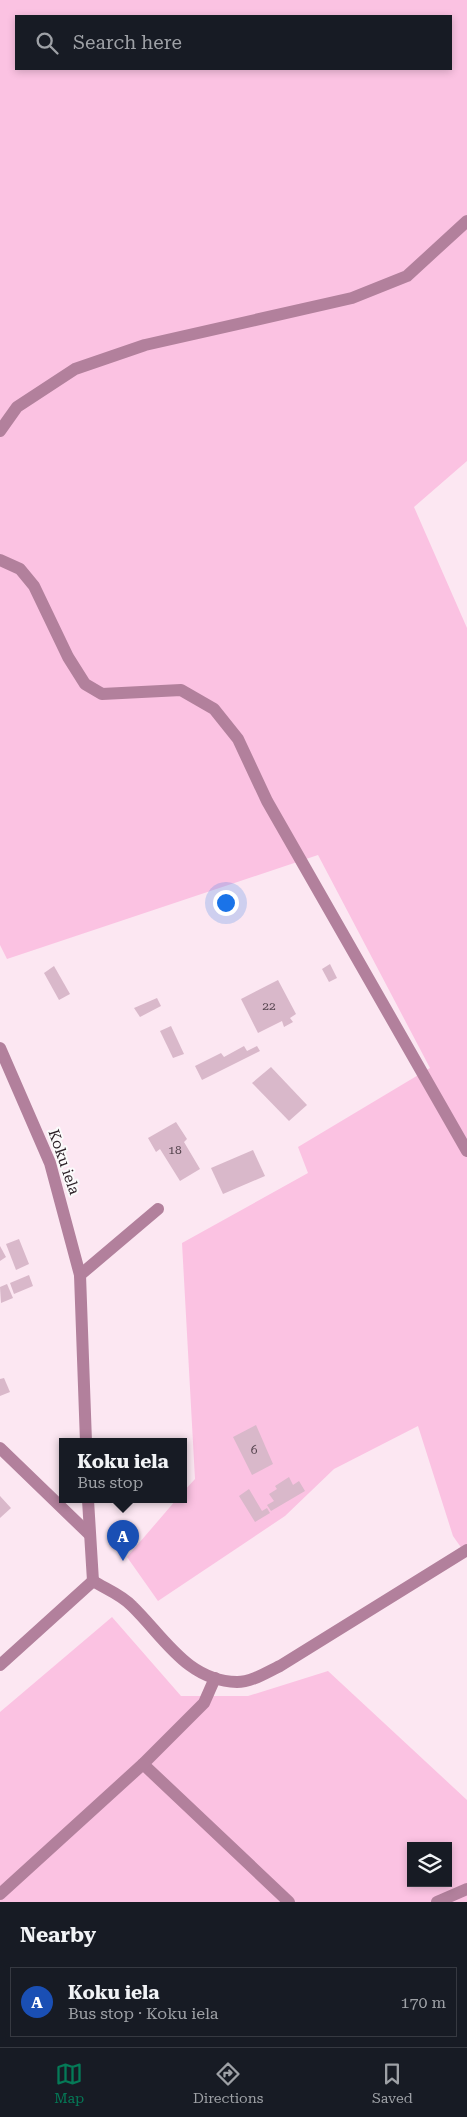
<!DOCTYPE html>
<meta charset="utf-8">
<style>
body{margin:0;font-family:"Roboto Serif",serif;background:#20242c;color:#f1f3f6}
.controls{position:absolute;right:15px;bottom:15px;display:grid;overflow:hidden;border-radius:0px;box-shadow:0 2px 8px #0003}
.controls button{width:45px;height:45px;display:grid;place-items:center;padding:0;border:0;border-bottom:1px solid #363941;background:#171b24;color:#f1f3f6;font:25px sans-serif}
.you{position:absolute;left:225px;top:902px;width:18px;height:18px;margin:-12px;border:4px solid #fff;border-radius:50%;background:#1a73e8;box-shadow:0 0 0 8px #1a73e833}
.badge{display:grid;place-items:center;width:32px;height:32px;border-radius:50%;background:#057a57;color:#fff;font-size:16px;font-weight:700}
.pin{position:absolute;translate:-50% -41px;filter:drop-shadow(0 1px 2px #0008)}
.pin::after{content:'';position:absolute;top:26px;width:18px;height:15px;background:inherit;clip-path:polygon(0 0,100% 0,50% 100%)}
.popup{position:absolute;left:59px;top:1438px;width:128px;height:65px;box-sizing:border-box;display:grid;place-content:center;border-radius:0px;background:#171b24;filter:drop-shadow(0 1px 4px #0005);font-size:16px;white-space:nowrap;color:#9ea1a6}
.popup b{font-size:19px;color:#f1f3f6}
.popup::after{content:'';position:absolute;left:50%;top:100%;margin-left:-10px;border:10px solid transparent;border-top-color:#171b24}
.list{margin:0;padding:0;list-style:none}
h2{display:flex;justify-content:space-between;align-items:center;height:65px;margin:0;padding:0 20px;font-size:21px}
h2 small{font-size:16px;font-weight:400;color:#9ea1a6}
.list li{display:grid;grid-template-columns:32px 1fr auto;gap:15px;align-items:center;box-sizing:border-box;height:70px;margin:0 10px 10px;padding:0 10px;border:1px solid #363941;border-radius:0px}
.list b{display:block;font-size:19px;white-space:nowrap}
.list p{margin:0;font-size:16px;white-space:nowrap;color:#9ea1a6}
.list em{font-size:16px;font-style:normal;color:#9ea1a6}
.icon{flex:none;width:28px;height:28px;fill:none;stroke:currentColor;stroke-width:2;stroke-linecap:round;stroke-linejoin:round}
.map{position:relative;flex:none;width:467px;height:1902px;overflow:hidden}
.search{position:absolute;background:#171b24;box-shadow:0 2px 8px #0003;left:15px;right:15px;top:15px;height:55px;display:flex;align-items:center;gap:12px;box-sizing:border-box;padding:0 18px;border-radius:0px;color:#9ea1a6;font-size:19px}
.sheet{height:145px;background:#171b24}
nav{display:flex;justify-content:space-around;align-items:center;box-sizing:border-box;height:70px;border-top:1px solid #363941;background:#171b24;font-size:14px;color:#9ea1a6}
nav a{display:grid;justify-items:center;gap:2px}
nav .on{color:#057a57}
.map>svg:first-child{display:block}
.green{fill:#fbc2e2;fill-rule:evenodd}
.building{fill:#d9b8ca}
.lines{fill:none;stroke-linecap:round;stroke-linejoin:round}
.minor{stroke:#b2809c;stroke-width:12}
.labels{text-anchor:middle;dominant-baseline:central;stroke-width:4;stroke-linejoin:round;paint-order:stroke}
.number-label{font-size:12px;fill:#56454f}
.street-label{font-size:15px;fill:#2b1f26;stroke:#fbfbfb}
</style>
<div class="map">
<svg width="467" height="1902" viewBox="0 0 467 1902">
<rect width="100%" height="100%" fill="#fce7f2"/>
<g class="green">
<path d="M0,0H467V461L414,507L467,628V1556L453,1536L418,1426L334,1469L285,1516L158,1601L127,1557L176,1500H183V1492L195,1479L182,1243L308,1173L298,1147L430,1068L318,855L7,959L0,945ZM16,16H451V69H16Z"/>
<path d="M112,1617L181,1696H248L328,1671L467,1800V1902H0V1712ZM411,1846H448V1883H411Z"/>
</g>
<g class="building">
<path d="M330,964L337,978L329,982L322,969Z"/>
<path d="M54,966L70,994L59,1000L44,973Z"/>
<path d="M278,980L296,1014L290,1018L293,1022L284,1027L282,1021L258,1033L241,999Z"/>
<path d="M157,998L161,1006L140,1017L134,1008Z"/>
<path d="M171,1026L184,1054L173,1058L160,1031Z"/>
<path d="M244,1046L247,1051L257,1046L260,1051L202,1080L195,1066L221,1053L224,1057Z"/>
<path d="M271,1067L307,1105L289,1121L252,1083Z"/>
<path d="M176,1122L187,1139L184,1142L200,1169L180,1181L160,1149L156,1152L148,1138Z"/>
<path d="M253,1150L265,1176L223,1194L211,1168Z"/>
<path d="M19,1239L29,1264L16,1270L6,1244Z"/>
<path d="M0,1246L6,1257L0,1261Z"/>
<path d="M29,1275L33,1286L14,1294L10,1283Z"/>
<path d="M7,1284L13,1298L1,1303L0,1287Z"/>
<path d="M4,1378L10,1392L0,1396V1379Z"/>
<path d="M256,1425L273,1464L252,1475L233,1437Z"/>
<path d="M289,1477L293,1485L299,1481L305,1491L271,1511L267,1505L274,1501L269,1494L277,1489L275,1486Z"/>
<path d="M249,1489L262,1511L267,1508L270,1513L255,1522L239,1496Z"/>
<path d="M0,1496L11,1508L0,1518Z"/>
</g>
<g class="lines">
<g class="minor">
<path d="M0,431L17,407L75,369L145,345L352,298L407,276L467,221"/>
<path d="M0,560L20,569L34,586L68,657L85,684L102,694L181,690L214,709L238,739L267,801L467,1151"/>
<path d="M0,1048L50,1163L80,1275L86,1442"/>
<path d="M80,1275L158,1209"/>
<path d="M0,1448L89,1534"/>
<path d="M88,1500L93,1581"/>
<path d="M93,1581C106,1589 122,1595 132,1606C164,1637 187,1681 237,1682C252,1682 267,1672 280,1666L467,1550"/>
<path d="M0,1665L93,1581"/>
<path d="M143,1764L289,1902"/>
<path d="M0,1894L143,1764L204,1703L215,1678"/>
<path d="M437,1902L467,1889"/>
</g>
</g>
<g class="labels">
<g class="number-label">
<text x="269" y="1006">22</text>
<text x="175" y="1150">18</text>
<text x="254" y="1450">6</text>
</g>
<g class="street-label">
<text transform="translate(64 1162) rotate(71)">Koku iela</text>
</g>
</g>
</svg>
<div class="controls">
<button><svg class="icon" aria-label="layers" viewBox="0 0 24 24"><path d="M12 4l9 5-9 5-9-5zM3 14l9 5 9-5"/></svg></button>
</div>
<div class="you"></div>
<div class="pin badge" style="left:123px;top:1561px;background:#1a4fb4">A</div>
<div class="popup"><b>Koku iela</b>Bus stop</div>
<div class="search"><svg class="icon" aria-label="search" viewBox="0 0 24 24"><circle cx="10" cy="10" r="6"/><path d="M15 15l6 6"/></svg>Search here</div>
</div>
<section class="sheet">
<h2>Nearby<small></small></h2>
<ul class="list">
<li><span class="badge" style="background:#1a4fb4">A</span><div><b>Koku iela</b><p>Bus stop · Koku iela</p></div><em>170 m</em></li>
</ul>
</section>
<nav>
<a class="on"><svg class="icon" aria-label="map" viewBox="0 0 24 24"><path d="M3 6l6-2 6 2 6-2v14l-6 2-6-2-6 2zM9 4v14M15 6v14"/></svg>Map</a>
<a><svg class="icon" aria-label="directions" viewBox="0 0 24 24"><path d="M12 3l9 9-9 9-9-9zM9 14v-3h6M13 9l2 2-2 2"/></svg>Directions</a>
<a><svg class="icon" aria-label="saved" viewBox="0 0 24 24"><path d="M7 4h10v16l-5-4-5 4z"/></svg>Saved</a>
</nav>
